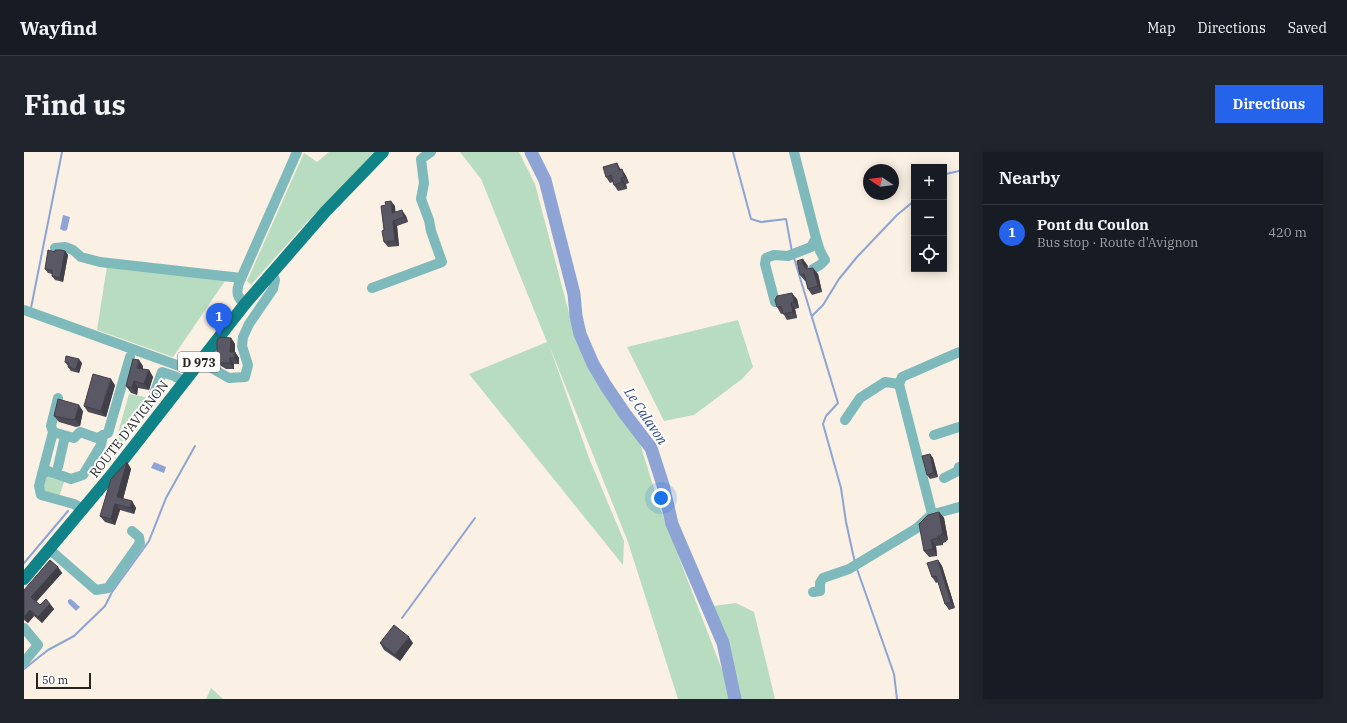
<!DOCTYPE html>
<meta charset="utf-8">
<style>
body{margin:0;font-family:"IBM Plex Serif",serif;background:#20242c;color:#f1f3f6}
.controls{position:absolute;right:12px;top:12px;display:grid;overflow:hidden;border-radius:0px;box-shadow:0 2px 10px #0003}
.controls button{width:36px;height:36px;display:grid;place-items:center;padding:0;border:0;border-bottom:1px solid #363941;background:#171b24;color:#f1f3f6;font:20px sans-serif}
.compass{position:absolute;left:839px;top:12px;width:36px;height:36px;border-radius:50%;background:#171b24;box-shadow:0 2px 10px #0003;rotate:283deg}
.scale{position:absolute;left:12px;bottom:10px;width:55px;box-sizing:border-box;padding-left:4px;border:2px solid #282420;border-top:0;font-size:11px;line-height:14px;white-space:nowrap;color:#282420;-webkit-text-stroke:3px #fff;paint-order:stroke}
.you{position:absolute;left:637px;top:346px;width:14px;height:14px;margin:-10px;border:3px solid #fff;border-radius:50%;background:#1a73e8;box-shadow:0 0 0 6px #1a73e833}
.badge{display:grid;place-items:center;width:26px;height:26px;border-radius:50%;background:#2563eb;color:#fff;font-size:13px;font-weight:700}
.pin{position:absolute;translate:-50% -33px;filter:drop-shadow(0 1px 2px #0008)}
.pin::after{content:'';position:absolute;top:21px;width:14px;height:12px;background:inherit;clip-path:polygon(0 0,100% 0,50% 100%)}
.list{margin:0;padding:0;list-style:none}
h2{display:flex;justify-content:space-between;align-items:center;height:52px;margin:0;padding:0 16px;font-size:17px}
h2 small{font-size:13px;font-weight:400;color:#9ea1a6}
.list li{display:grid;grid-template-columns:26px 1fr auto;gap:12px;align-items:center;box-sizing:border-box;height:56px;padding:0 16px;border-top:1px solid #363941}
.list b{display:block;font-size:15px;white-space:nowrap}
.list p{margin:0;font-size:13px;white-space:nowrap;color:#9ea1a6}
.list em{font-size:13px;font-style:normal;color:#9ea1a6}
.icon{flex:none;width:22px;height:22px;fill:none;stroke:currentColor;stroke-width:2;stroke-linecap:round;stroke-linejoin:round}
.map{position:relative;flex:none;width:935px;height:547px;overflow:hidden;border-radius:0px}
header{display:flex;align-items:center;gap:24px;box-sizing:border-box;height:56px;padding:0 20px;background:#171b24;border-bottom:1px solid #363941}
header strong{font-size:19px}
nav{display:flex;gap:22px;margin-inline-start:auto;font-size:14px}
.intro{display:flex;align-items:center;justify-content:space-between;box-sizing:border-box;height:96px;padding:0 24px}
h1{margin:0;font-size:28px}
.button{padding:10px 18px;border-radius:0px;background:#2563eb;color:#fff;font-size:14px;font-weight:700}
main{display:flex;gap:24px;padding:0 24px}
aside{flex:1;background:#171b24;border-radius:0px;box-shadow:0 2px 10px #0003}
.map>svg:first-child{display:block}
.green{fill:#b8dcbf}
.water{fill:#8da4d4}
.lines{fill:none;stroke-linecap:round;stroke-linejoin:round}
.stream{stroke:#8da4d4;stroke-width:2}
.river{stroke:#8da4d4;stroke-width:13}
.minor{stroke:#7eb9bb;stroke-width:10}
.major{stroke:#0f8387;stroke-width:12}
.wall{fill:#4e4c57}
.shaded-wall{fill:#403e47}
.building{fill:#5b5865;stroke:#403e47}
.labels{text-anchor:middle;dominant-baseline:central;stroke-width:4;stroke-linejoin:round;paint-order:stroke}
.shield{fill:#fff;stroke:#686663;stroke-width:1}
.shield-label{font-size:12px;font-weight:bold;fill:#282420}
.street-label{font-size:13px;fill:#282420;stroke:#fff}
.water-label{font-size:14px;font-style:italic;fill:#314b87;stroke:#fff}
</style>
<header>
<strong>Wayfind</strong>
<nav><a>Map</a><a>Directions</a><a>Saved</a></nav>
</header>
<div class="intro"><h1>Find us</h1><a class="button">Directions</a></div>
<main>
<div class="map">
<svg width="935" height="547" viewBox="0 0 935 547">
<rect width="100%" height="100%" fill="#faf0e3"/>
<g class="green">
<path d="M305,0H353L281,72L227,133L223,129L280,1L293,10Z"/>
<path d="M436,0H495L511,32L550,180L561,206L615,288L636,356L703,531L706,547H654L604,390L525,193L565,306L600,389L599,413L445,222L523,190L457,27Z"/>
<path d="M83,114L201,129L149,205L73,178Z"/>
<path d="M714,168L729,215L718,227L670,263L640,269L603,195Z"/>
<path d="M105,242L126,246L129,252L98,292L92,288Z"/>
<path d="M25,322L41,327L35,345L24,342L18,336V329Z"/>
<path d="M712,451L730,460L751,547H717L703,487L688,454Z"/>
<path d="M187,536L199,547H182Z"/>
</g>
<g class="water">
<path d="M39,63L46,65L43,78L40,79L36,77Z"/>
<path d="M130,310L142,315L140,321L127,316Z"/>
<path d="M47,447L56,455L52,459L44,451V448Z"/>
</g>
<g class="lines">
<g class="stream">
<path d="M709,0L727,67L737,70L762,67L768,100"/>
<path d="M920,24L922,22L935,19"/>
<path d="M770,106L814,251L802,264L799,272L817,336L822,370L831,411"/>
<path d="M7,156L38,0"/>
<path d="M788,164L799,153L815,127L833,105L873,63L890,49"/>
<path d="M0,411L44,359"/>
<path d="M833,417L870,522L873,547"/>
<path d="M378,466L451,366"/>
<path d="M0,517L24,498L50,484L81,454L88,440L125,389L142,346L171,294"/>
</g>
<path class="river" d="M507,0L521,28L550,142L552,164L556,182L569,212L582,234L601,262L627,296L639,333L648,372L699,491L711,547"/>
<g class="minor">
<path d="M31,96L41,95L49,98L57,105L76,110L217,126"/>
<path d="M789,117L796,113L801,108L796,99L792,86"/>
<path d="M348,136L418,110L407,79L405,68L397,47L400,31L397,7L407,0"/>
<path d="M751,150L741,112L742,106L750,103L764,104L787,95L792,86L770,0"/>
<path d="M221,152C213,146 212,140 215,131L273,0"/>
<path d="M0,158L161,216L167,219"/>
<path d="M935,200L878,225L875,232L907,358L910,362L935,355"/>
<path d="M175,209L205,226L221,225L224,213L218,194L219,185L225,172L249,137L251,128L248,120"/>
<path d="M130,242L138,220L150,224L160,229"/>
<path d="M34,246L27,274L29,280L15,334L17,343L50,352L59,358"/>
<path d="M821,268L836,246L861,230L875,232"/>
<path d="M29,280L50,286L56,280L73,286L84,281L106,205"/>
<path d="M910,283L935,275"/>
<path d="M34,315L41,284"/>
<path d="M18,322L24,319L47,327L59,323L77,293L79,283"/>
<path d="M920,326L934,319L935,315"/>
<path d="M25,397L72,438L84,436L116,391L115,385L108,379"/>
<path d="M789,440L796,439V431L799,426L825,417L893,376L905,365"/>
<path d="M0,476L14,493L0,510"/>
</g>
<path class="major" d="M0,427L89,321L221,152L301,60L359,0"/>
</g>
<g class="wall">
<path d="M597,17L602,24L605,31L602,32L603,37L594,39L590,33L589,30L586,31L582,25Z"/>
<path d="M371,54V60L382,64L384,70L373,74L375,94L364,95L360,90V78Z"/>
<path d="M41,99L44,103L39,130L31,128L28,124V122L24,121L21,117L31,100Z"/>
<path d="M784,114L783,117L794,122L798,140L788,143L784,137L782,129H781L776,123Z"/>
<path d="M773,147L775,156L771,157L773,166L763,168L759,161L757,162L753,155Z"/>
<path d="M207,186L211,192V200L215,206V212H210V217H202L197,214L193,208Z"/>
<path d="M41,210L58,211L55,221L47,219L44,215V214Z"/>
<path d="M119,214V217L125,218L129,225L125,238L114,236L113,243L107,241L102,234Z"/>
<path d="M91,233L82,265L64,260L60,254Z"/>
<path d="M59,259L56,274L52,275L35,270L30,264Z"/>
<path d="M906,302L909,306L914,325L906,327L903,323Z"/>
<path d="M103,310L107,317L99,347L108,349L112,356L110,362L96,358L91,373L81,370L76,364Z"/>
<path d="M915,360L920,366L924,388L922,389V390L919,391V393L912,394L913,404L905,405L900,399Z"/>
<path d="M914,408L918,414L931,456L925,458L921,452L914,430L912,431L908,425Z"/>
<path d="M34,415L38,421L12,450L16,453L26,452L30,457L18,471L10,464L4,471L0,468V438Z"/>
<path d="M356,491H389L376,509L360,498Z"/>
</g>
<g class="shaded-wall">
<path d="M593,11L597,18H595Z"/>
<path d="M598,17L602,24L605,31L600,25Z"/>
<path d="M597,26L602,32L603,37L598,30Z"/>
<path d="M367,49L371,54L372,66L368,61Z"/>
<path d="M378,58L382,64L384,70L380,65Z"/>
<path d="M369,69L373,74L375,94L371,89Z"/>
<path d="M41,99L44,103L39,130L36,126Z"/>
<path d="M779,107L784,114L783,117H782L778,111Z"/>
<path d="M789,116L794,122L798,140L794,134Z"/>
<path d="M768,141L773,147L775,156L770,150Z"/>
<path d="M767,151L771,157L773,166L769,160Z"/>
<path d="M207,186L211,192V200L215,206V212L206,200Z"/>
<path d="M206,206L210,212V217L206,211Z"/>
<path d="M55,207L58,211L55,221L52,217Z"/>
<path d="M115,208L119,214L117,222L113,216Z"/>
<path d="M125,218L129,225L125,238L120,232Z"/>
<path d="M87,227L91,233L82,265L77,259Z"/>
<path d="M110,229L114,236L113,243L108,236Z"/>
<path d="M55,253L59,259L56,274L51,267Z"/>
<path d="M906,302L909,306L914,325L910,321Z"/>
<path d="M103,310L107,317L98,351L93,345Z"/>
<path d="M108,349L112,356L110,362L106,356Z"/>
<path d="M91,352L96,358L91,373L87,367Z"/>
<path d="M915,360L920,366L924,388L919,382Z"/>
<path d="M917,382L922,389V390L918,384Z"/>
<path d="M914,384L919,391V393L914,386Z"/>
<path d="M907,388L912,394L913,404L909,397Z"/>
<path d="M914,408L918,414L931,456L927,450Z"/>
<path d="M34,415L38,421L11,451L7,445Z"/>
<path d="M26,452L30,457L18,471L14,465Z"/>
<path d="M6,458L10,464L4,471L0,465Z"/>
<path d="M385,485L389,491L376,509L371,503Z"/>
</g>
<g class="building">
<path d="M593,11L595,18L598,17L600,25L597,26L598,30L590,33L587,23L582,25L579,15Z"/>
<path d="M367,49L368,61L378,58L380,65L369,69L371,89L360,90L358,79L360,78L357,54L362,53L361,50Z"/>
<path d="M24,98L31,100V98H37L41,99L36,126L28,124V118L21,117Z"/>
<path d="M779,107L778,111L782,117L789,116L794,134L784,137L780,122L776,123L773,109Z"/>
<path d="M768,141L770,150L767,151L769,160L759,162L757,154L753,155L751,148L753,144Z"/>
<path d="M196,185L207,186L206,200H211V206H206V211H198L193,208V188Z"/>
<path d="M42,204L55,207L52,217L44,215L45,211L41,210Z"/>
<path d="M109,207L115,208L113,216L125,218L120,232L110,229L108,236L102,234Z"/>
<path d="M69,222L87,227L77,259L60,254Z"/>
<path d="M34,247L55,253L51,267L48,268L30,264Z"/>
<path d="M906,302L910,321L903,323L898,304Z"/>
<path d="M103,310L93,345L108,349L106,356L91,352L87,367L76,364L87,327Z"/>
<path d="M915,360L919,382H917L918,384H914V386L907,388L909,397L900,399L895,372L904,363Z"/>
<path d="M26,408L34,415L7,445L16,453L22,447L26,452L14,465L6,458L0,465V438Z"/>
<path d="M914,408L927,450L921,452L912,424L908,425L903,411Z"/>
<path d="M370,473L385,485L371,503L356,491Z"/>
</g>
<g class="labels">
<rect class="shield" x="154" y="200" width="42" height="20" rx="3"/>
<g class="shield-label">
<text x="175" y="210">D 973</text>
</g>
<g class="street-label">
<text transform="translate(105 277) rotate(-52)">ROUTE D'AVIGNON</text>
</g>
<g class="water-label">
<text transform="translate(622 264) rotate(56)">Le Calavon</text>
</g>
</g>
</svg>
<div class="controls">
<button>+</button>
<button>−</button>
<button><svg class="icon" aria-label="locate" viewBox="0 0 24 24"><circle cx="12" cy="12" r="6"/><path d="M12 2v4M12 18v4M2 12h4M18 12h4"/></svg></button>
</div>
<svg class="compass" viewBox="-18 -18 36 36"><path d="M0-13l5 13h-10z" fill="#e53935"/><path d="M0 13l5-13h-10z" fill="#9ea1a6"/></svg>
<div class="scale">50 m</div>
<div class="you"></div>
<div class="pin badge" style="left:195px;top:184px">1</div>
</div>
<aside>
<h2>Nearby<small></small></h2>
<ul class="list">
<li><span class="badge">1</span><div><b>Pont du Coulon</b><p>Bus stop · Route d'Avignon</p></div><em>420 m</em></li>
</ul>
</aside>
</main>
